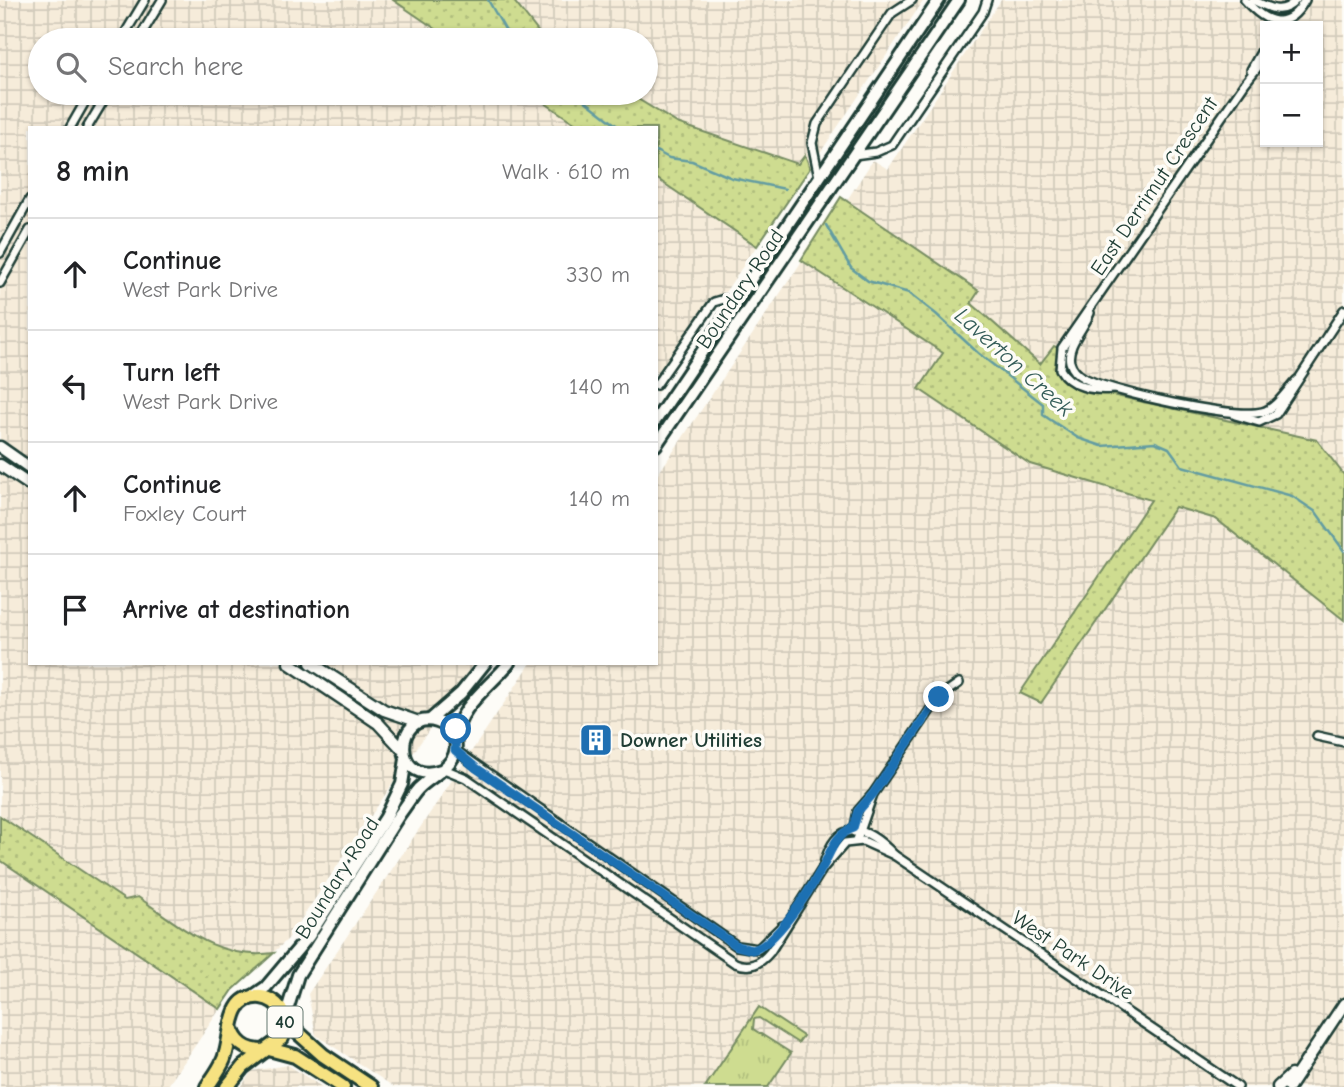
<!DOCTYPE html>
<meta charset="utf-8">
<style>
body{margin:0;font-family:"Comic Neue",sans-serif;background:#f6f6f6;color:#202124}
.controls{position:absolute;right:21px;top:21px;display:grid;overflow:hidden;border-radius:0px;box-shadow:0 2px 5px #0004}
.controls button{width:63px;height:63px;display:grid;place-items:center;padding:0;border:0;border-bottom:2px solid #e0e0e0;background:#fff;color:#202124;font:35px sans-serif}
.stop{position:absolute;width:21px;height:21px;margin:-16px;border:5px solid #1f6fb2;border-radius:50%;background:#fff}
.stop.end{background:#1f6fb2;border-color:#fff;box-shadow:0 2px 7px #0008}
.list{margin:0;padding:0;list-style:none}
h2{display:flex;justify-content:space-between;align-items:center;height:91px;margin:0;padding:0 28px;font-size:30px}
h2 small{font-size:23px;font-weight:400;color:#757577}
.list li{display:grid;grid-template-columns:46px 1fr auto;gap:21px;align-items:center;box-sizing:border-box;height:112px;padding:0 28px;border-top:2px solid #e0e0e0}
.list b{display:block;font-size:26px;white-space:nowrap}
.list p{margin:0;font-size:23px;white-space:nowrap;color:#757577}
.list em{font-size:23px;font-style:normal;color:#757577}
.icon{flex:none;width:38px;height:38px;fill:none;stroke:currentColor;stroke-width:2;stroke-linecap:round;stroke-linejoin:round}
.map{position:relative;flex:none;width:1344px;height:1087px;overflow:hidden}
.search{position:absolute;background:#fff;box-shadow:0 2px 5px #0004;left:28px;top:28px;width:630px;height:77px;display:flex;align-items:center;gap:18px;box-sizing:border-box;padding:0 24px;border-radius:38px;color:#757577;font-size:26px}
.panel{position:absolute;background:#fff;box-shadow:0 2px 5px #0004;left:28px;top:126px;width:630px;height:539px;border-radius:0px}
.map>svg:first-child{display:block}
.industrial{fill:url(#industrial-grid);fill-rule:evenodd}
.grass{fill:url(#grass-tufts);stroke:#768c62;stroke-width:2}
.park{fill:url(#park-dots);stroke:#768c62;stroke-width:2}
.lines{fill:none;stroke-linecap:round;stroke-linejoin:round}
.stream{stroke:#629ca2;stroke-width:2.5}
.minor-casing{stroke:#1f3d34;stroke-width:12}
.tertiary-casing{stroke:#1f3d34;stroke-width:15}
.secondary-casing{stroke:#1f3d34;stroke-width:16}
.primary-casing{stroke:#1f3d34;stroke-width:18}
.minor{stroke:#fdfcf7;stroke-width:7}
.tertiary{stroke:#fdfcf7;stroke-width:10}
.secondary{stroke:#fdfcf7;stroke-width:10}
.primary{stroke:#f6e281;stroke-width:12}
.route{stroke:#1f6fb2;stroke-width:9}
.labels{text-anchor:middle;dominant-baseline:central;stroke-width:7;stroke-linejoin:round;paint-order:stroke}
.shield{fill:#fdfcf7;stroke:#62766e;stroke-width:2}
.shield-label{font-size:19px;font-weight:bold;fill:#1f3d34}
.street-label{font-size:21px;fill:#1f3d34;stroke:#fdfcf7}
.poi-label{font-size:21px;font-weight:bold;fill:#1f3d34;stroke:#fdfcf7;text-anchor:start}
.water-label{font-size:23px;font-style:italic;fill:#355d59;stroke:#fdfcf7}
</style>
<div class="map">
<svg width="1344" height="1087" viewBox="0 0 1344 1087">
<defs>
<pattern id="industrial-grid" width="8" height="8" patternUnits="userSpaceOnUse" patternTransform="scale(1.75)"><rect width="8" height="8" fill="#f6ecda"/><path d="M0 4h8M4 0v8" fill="none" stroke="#d2cbbc"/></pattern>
<pattern id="grass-tufts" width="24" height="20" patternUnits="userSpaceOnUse" patternTransform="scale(1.75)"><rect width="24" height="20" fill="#cedc90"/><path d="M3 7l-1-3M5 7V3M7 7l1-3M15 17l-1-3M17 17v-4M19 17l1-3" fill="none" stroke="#b0be7d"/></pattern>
<pattern id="park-dots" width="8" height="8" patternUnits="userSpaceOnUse" patternTransform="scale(1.75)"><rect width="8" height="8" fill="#cedc90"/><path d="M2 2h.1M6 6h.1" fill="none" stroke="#b0be7d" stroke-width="1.8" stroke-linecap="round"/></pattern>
</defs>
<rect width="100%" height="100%" fill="#fdfcf7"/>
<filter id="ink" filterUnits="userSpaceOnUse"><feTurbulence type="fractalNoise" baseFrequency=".0143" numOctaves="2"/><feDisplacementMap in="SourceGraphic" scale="14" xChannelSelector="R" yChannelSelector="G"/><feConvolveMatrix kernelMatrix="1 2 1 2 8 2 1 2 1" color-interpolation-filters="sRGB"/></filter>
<g filter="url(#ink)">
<g class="industrial">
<path d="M0,0H924L656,394V128H30V663H474L288,939L233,990L167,1087H0ZM40,40H646V93H40Z"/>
<path d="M1001,0H1344V1087H394L316,1035L308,994L531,663H656V477L800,264L805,251L841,197L847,200L873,160L888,169ZM1265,26H1318V142H1265Z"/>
<path d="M288,1065L322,1087H241L252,1071Z"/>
</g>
<path class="grass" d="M759,1007L803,1036L798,1043L759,1018L754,1019L753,1029L791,1053L768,1087H705Z"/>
<g class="park">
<path d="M393,0H513L540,34L550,40H452Z"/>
<path d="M530,93H628L677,123L798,164L805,155L810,168L757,246L656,178V128H582Z"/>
<path d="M841,197L979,291L971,303L1040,364L1054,346L1058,348V372L1071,386L1317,440L1344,475V620L1216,519L1175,507L1041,703L1020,693L1151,500L1030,464L919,389L943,353L801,260Z"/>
<path d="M0,816L125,900L138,897C182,927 218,961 274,953L233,990L220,1009L0,860Z"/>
</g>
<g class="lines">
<g class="stream">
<path d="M488,0L511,40"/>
<path d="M575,93L620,128"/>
<path d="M656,151L669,158L692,161L732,178L785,189"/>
<path d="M826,225L851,268L868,281L909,293L936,314L978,353L1043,404V415L1078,438L1102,446L1155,442L1169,448L1182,466L1292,496L1316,512L1344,551"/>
</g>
<defs>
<g id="minor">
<path d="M1245,0C1266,24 1287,32 1305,0"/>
<path d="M1253,0C1269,8 1282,16 1296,0"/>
<path d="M121,40L145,0"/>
<path d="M138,40L162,0"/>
<path d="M1251,70L1265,45"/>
<path d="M70,128L90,93"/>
<path d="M87,128L108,93"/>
<path d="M854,155L876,152L892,145L983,12L987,0"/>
<path d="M819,177L812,143L817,124L892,13L912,0"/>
<path d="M0,253L30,199"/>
<path d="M0,283L30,230"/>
<path d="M1090,313C1084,328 1066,346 1070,362C1072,369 1078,375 1084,378C1111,392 1234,419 1262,412C1276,409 1287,390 1297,380"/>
<path d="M656,385L714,302L724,299L734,303"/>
<path d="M1113,389C1094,391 1070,387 1060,369L1062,348L1245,83L1265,58"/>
<path d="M1235,415L1259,422L1276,414L1344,310"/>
<path d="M1317,736L1344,742"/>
<path d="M455,750L737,946L758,949L782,926"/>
<path d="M444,769L466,778L735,963C750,969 760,964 770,952L823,868L845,843L863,841L894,855"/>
<path d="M854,832L858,811L872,795"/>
<path d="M857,840L873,794L939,697L959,683"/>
<path d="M823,867C836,818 864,823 894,855L1238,1087"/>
</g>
<g id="tertiary">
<path d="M0,447L30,468"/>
<path d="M0,465L30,485"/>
<path d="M289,663L378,723L403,750"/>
<path d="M311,663L384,710L419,722"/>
<path d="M1278,1087L1291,1075"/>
<path d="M1289,1087L1344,1004"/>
</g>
<g id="secondary">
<path d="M656,420L939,0"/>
<path d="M656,445L959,0"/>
<path d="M430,720L461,693L485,663"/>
<path d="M456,739C457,707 490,687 509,663"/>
<path d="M250,998L266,987L309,936L386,817L402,784L406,759"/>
<path d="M285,1017L298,975L399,815C406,806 411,797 418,789C432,774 461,765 455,740C452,732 446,724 437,722C394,708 391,788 441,770"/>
</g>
<g id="primary">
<path d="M285,1021L323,1055L371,1087"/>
<path d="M269,1049L295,1056L343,1087"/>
<path d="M207,1087C213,1078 220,1069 224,1059C233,1038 226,994 261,997C270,998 278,1004 282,1012C287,1021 285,1029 282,1038L264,1051C246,1051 235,1043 231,1026"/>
<path d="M227,1087L243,1067L264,1051"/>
</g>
</defs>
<use href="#minor" class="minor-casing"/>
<use href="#tertiary" class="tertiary-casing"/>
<use href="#secondary" class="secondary-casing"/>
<use href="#primary" class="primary-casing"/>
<use href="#minor" class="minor"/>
<use href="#tertiary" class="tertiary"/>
<use href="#secondary" class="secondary"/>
<use href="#primary" class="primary"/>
</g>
</g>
<g class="lines" filter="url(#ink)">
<path class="route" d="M456,729L455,750L476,768L737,946L752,950C774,947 810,890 821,870C830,855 834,834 853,828L858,811L873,794L939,697"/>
</g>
<defs>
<symbol id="building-square" viewBox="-11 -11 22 22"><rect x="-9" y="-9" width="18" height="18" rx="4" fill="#1f6fb2" stroke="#fdfcf7"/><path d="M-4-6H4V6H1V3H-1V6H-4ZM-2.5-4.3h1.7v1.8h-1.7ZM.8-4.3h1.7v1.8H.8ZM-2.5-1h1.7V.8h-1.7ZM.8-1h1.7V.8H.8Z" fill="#fff"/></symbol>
</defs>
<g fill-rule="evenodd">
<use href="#building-square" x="577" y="721" width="38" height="38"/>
</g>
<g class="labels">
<rect class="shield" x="267.5" y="1006.5" width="35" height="31" rx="5"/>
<g class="shield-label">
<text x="285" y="1022">40</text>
</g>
<g class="street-label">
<text transform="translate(1154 186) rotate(-56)">East Derrimut Crescent</text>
<text transform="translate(740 289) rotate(-56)">Boundary Road</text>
<text transform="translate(337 878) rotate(-58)">Boundary Road</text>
<text transform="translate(1073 955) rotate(34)">West Park Drive</text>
</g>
<g class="poi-label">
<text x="620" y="740">Downer Utilities</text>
</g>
<g class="water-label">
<text transform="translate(1014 362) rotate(42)">Laverton Creek</text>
</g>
</g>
</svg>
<div class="controls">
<button>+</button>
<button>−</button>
</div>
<div class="stop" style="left:456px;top:729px"></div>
<div class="stop end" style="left:939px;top:697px"></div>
<div class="search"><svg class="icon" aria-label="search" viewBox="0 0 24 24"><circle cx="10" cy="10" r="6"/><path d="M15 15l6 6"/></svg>Search here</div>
<section class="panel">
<h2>8 min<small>Walk · 610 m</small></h2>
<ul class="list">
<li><svg class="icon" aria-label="ahead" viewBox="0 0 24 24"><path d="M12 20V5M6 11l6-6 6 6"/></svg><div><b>Continue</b><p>West Park Drive</p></div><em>330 m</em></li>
<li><svg class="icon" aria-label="left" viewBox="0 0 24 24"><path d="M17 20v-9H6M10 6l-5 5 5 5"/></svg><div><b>Turn left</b><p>West Park Drive</p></div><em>140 m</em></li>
<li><svg class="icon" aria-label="ahead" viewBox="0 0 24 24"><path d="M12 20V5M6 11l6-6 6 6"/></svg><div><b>Continue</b><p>Foxley Court</p></div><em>140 m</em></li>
<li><svg class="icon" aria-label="arrive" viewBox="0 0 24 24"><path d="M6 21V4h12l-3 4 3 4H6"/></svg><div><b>Arrive at destination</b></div></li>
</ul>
</section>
</div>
